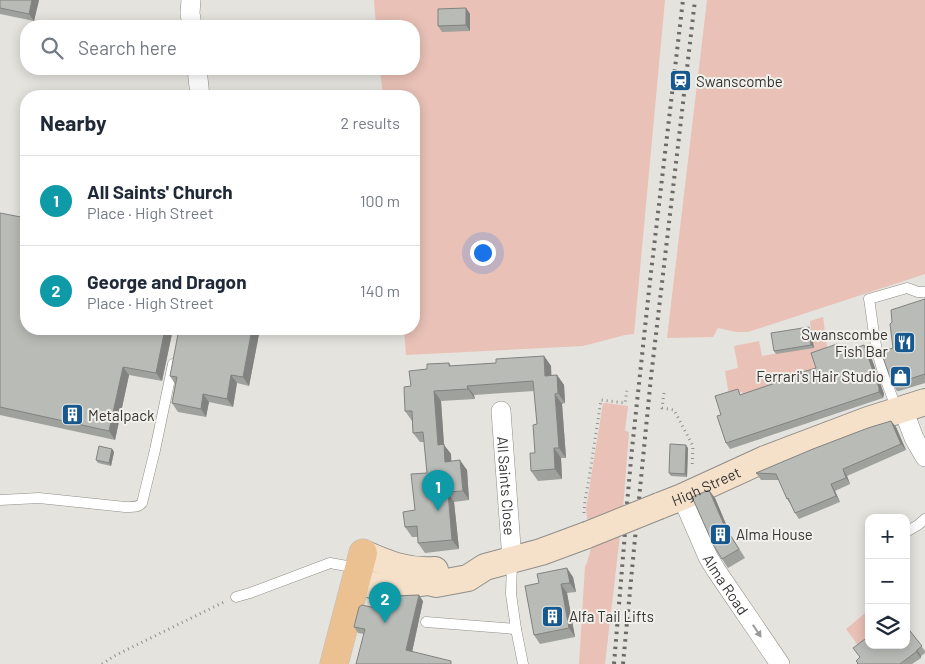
<!DOCTYPE html>
<meta charset="utf-8">
<style>
body{margin:0;font-family:Barlow,sans-serif;background:#f6f6f7;color:#1f2937}
.controls{position:absolute;right:15px;bottom:15px;display:grid;overflow:hidden;border-radius:10px;box-shadow:0 2px 12px #0003}
.controls button{width:45px;height:45px;display:grid;place-items:center;padding:0;border:0;border-bottom:1px solid #e0e1e3;background:#fff;color:#1f2937;font:25px sans-serif}
.you{position:absolute;left:482px;top:252px;width:18px;height:18px;margin:-12px;border:4px solid #fff;border-radius:50%;background:#1a73e8;box-shadow:0 0 0 8px #1a73e833}
.badge{display:grid;place-items:center;width:32px;height:32px;border-radius:50%;background:#ea580c;color:#fff;font-size:16px;font-weight:700}
.pin{position:absolute;translate:-50% -41px;filter:drop-shadow(0 1px 2px #0008)}
.pin::after{content:'';position:absolute;top:26px;width:18px;height:15px;background:inherit;clip-path:polygon(0 0,100% 0,50% 100%)}
.list{margin:0;padding:0;list-style:none}
h2{display:flex;justify-content:space-between;align-items:center;height:65px;margin:0;padding:0 20px;font-size:21px}
h2 small{font-size:16px;font-weight:400;color:#747a83}
.list li{display:grid;grid-template-columns:32px 1fr auto;gap:15px;align-items:center;box-sizing:border-box;height:90px;padding:0 20px;border-top:1px solid #e0e1e3}
.list b{display:block;font-size:19px;white-space:nowrap}
.list p{margin:0;font-size:16px;white-space:nowrap;color:#747a83}
.list em{font-size:16px;font-style:normal;color:#747a83}
.icon{flex:none;width:28px;height:28px;fill:none;stroke:currentColor;stroke-width:2;stroke-linecap:round;stroke-linejoin:round}
.map{position:relative;flex:none;width:925px;height:664px;overflow:hidden}
.search{position:absolute;background:#fff;box-shadow:0 2px 12px #0003;left:20px;top:20px;width:400px;height:55px;display:flex;align-items:center;gap:12px;box-sizing:border-box;padding:0 18px;border-radius:20px;color:#747a83;font-size:19px}
.panel{position:absolute;background:#fff;box-shadow:0 2px 12px #0003;left:20px;top:90px;width:400px;height:245px;border-radius:20px}
.map>svg:first-child{display:block}
.green{fill:#e9c1b6}
.lines{fill:none;stroke-linecap:round;stroke-linejoin:round}
.lane-casing{stroke:#8f8e89;stroke-width:11}
.street-casing{stroke:#8f8e89;stroke-width:20}
.secondary-casing{stroke:#8f8e89;stroke-width:28}
.primary-casing{stroke:#bfbebe;stroke-width:29}
.path{stroke:#908f8c;stroke-width:3;stroke-dasharray:1 4;stroke-linecap:butt}
.lane{stroke:#fff;stroke-width:10}
.street{stroke:#fff;stroke-width:19}
.secondary{stroke:#f5e0c9;stroke-width:26}
.primary{stroke:#ecc192;stroke-width:28}
.rail{stroke:#6b6a68;stroke-width:4;stroke-dasharray:2.5 5;stroke-linecap:butt}
.secondary-bridge-casing{stroke:#8f8e89;stroke-width:28;stroke-linecap:butt}
.secondary-bridge{stroke:#f5e0c9;stroke-width:26}
.wall{fill:#9fa19d}
.shaded-wall{fill:#828380}
.building{fill:#b9bbb7;stroke:#828380}
.oneway{fill:#9a9a9a}
.labels{text-anchor:middle;dominant-baseline:central;stroke-width:4;stroke-linejoin:round;paint-order:stroke}
.poi-label{font-size:15px;fill:#363534;stroke:#f1f0eb;text-anchor:start}
.street-label{font-size:15px;fill:#363534;stroke:#f1f0eb}
</style>
<div class="map">
<svg width="925" height="664" viewBox="0 0 925 664">
<rect width="100%" height="100%" fill="#e4e3de"/>
<g class="green">
<path d="M374,0H665L634,334L625,335L583,346L406,355L404,329H414V96H383L380,69H414V26H376Z"/>
<path d="M707,0H925V274L748,332H736L718,328L713,337L667,338Z"/>
<path d="M823,317L830,368L748,413L742,392L729,396L725,371L738,368L734,346L759,341L762,356L813,347L810,321Z"/>
<path d="M603,403H605L628,406L625,431L629,432L623,509L605,664H579L585,566L587,563L591,548L586,509Z"/>
<path d="M869,610V645L862,651L846,629Z"/>
</g>
<g class="lines">
<defs>
<g id="lane">
<path d="M897,410C890,390 881,371 877,350C873,333 872,316 869,299L907,288L918,292H925"/>
<path d="M0,500L39,498L125,507C131,507 138,508 142,503L155,450L173,364"/>
<path d="M906,532L918,525L925,519"/>
<path d="M512,561L511,594L516,629L523,664"/>
<path d="M236,597L250,593L330,563L358,568"/>
<path d="M426,622L516,629"/>
</g>
<g id="street">
<path d="M191,0L190,13L192,26"/>
<path d="M197,69L200,96"/>
<path d="M903,409L914,438L925,457"/>
<path id="s1" d="M501,411L512,560"/>
<path id="s2" d="M682,497L708,557L716,570L780,664"/>
</g>
<g id="secondary">
<path id="s3" d="M659,506L682,497L765,459L868,420L925,402"/>
<path d="M363,553C388,564 407,572 435,570"/>
<path d="M356,580L379,587L401,586L428,582L436,584L468,578L485,567L541,552L587,535"/>
</g>
<path id="primary" d="M334,664L363,553"/>
</defs>
<use href="#lane" class="lane-casing"/>
<use href="#street" class="street-casing"/>
<use href="#secondary" class="secondary-casing"/>
<use href="#primary" class="primary-casing"/>
<g class="path">
<path d="M664,393L662,408L674,410L693,446L692,468"/>
<path d="M584,513L585,500L589,479L601,400L625,403L627,390"/>
<path d="M102,664L114,656L224,602"/>
</g>
<use href="#lane" class="lane"/>
<use href="#street" class="street"/>
<use href="#secondary" class="secondary"/>
<use href="#primary" class="primary"/>
<g class="rail">
<path d="M639,499L651,377L695,0"/>
<path d="M627,504L632,449L650,281L683,0"/>
<path d="M614,664L625,533"/>
<path d="M623,664L636,528"/>
</g>
<defs>
<path id="secondary-bridge" d="M587,535L659,506"/>
</defs>
<use href="#secondary-bridge" class="secondary-bridge-casing"/>
<use href="#secondary-bridge" class="secondary-bridge"/>
</g>
<g class="wall">
<path d="M0,0H39L34,21L0,14Z"/>
<path d="M466,8L470,14V31L442,32L438,26Z"/>
<path d="M0,213L173,329L162,381L129,375L115,440L0,415Z"/>
<path d="M925,299V383L899,391H897L892,383L893,348L892,322Z"/>
<path d="M260,329L249,386L237,383L233,407L209,402L206,417L178,412L172,403L175,384L170,376Z"/>
<path d="M811,330L814,348L776,354L774,351Z"/>
<path d="M864,345L869,351L884,394L883,398L730,449L726,443L721,415L742,394L793,377L816,368L842,350L843,353Z"/>
<path d="M544,356L551,366V375H557L564,385L565,403L562,404L566,458H561L562,479L538,481L531,471L535,453L537,424L534,391L474,395L475,399L441,401L444,445L451,454V461L467,470L469,500L454,502L459,549L425,553L418,543V537H412L405,527L415,510L427,473L424,442H420L413,433L412,421L405,411L411,386L427,369L449,363L451,366L496,363Z"/>
<path d="M891,421L896,427L906,450L847,476L850,484L835,491L840,502L799,519L795,513L791,505L787,499L779,480H761L756,473Z"/>
<path d="M688,448L687,477L671,476L669,473Z"/>
<path d="M112,449L114,452L111,466L98,463L96,460Z"/>
<path d="M715,498L731,536L745,558L728,568L722,559Z"/>
<path d="M573,577L576,592L567,593L575,637L540,644L534,635L525,586Z"/>
<path d="M423,601L412,652L356,664L364,634L358,633L354,627Z"/>
<path d="M906,626L925,651V653L921,656V658L912,664H857L860,657L906,645Z"/>
</g>
<g class="shaded-wall">
<path d="M32,0H39L34,21L29,14Z"/>
<path d="M466,8L470,14V31L466,25Z"/>
<path d="M809,327L811,330L814,348L811,345Z"/>
<path d="M165,329H173L162,381L156,373Z"/>
<path d="M252,329H260L249,386L243,377Z"/>
<path d="M837,344L842,350L845,360L841,353Z"/>
<path d="M864,345L869,351L884,394L883,398L879,392Z"/>
<path d="M544,356L551,366L552,386L545,376Z"/>
<path d="M123,367L129,375L115,440L109,431Z"/>
<path d="M231,375L237,383L233,407L227,399Z"/>
<path d="M557,375L564,385L565,403L558,393Z"/>
<path d="M467,386L474,395L475,399L468,389Z"/>
<path d="M434,391L441,401L444,445L451,454L452,471L445,462L438,445Z"/>
<path d="M203,394L209,402L206,417L201,409Z"/>
<path d="M555,394L562,404L566,458L559,448Z"/>
<path d="M891,421L896,427L906,450L901,444Z"/>
<path d="M686,445L688,448L687,477L685,474Z"/>
<path d="M554,448L561,458L562,479L555,469Z"/>
<path d="M112,449L114,452L111,466L109,463Z"/>
<path d="M460,460L467,470L469,500L463,491Z"/>
<path d="M843,469L847,476L850,484L846,478Z"/>
<path d="M831,484L835,491L840,502L836,496Z"/>
<path d="M709,490L715,498L731,536L745,558L725,527Z"/>
<path d="M448,492L454,502L459,549L452,540Z"/>
<path d="M567,568L573,577L576,592L570,583Z"/>
<path d="M561,584L567,593L575,637L569,628Z"/>
<path d="M419,595L423,601L411,657L406,650Z"/>
<path d="M917,650L921,656V658L916,652Z"/>
</g>
<g class="building">
<path d="M0,0H32L29,14L0,8Z"/>
<path d="M466,8V25L438,26V9Z"/>
<path d="M0,213L26,218V329H165L156,373L123,367L109,431L0,407Z"/>
<path d="M925,299V374L894,384L892,383L881,352L893,348L890,324L892,322L891,310Z"/>
<path d="M809,327L811,345L774,351L771,333Z"/>
<path d="M179,329H252L243,377L231,375L227,399L203,394L201,409L172,403L177,377L170,376Z"/>
<path d="M837,344L841,353L864,345L879,388V392L726,443L717,416L721,415L715,396L738,389L740,395L793,377V375L816,368L811,353Z"/>
<path d="M544,356L545,376L557,375L558,393L555,394L559,448H554L555,469L531,471L530,453H535L533,425L537,424L533,381L467,386L468,389L434,391L438,445L444,444L445,462L460,460L463,491L448,492L452,540L418,543L417,526L405,527L403,512L415,510L411,474L427,473L423,432L413,433L412,411H405L404,387L411,386L409,371L427,369V364L449,363V366L496,363V359Z"/>
<path d="M891,421L901,444L843,469L846,478L831,484L836,496L795,513L788,498L787,499L776,474L756,473L813,449L868,428Z"/>
<path d="M670,444L686,445L685,474L669,473Z"/>
<path d="M99,446L112,449L109,463L96,460Z"/>
<path d="M709,490L725,527L739,549L722,559L714,546L692,497Z"/>
<path d="M567,568L570,583L561,584L569,628L534,635L525,586L539,583L537,574Z"/>
<path d="M419,595L406,650L451,661V664H356L365,629L354,627L359,607L362,605L380,609L393,600L394,596Z"/>
<path d="M906,626L922,646L917,650L916,652L900,664H857L858,663L856,661L860,657L853,648L869,636V645H906Z"/>
</g>
<defs><path id="oneway-solid" d="M-6-.8H1V-3.2L6.5 0L1 3.2V.8H-6Z" transform="scale(1.25)"/></defs>
<use class="oneway" href="#oneway-solid" transform="translate(757 631) rotate(56)"/>
<defs>
<symbol id="station-square" viewBox="-11 -11 22 22"><rect x="-9" y="-9" width="18" height="18" rx="4" fill="#17598e" stroke="#f1f0eb"/><path d="M-3-6H3Q5-6 5-4V2Q5 4 3 4L4.5 6H3L1.5 4h-3L-3 6H-4.5L-3 4Q-5 4-5 2V-4Q-5-6-3-6ZM-3.5-4v3h7v-3ZM-3.5 1v1.5H-2V1ZM2 1v1.5H3.5V1Z" fill="#fff"/></symbol>
<symbol id="restaurant-square" viewBox="-11 -11 22 22"><rect x="-9" y="-9" width="18" height="18" rx="4" fill="#17598e" stroke="#f1f0eb"/><path d="M-5-6h1v4h1v-4h1v4h1v-4h1v5L-1.5 .5V6h-2V.5L-5-1ZM5-6V6H3V1.5H1.5Q1.5-4 5-6Z" fill="#fff"/></symbol>
<symbol id="shop-square" viewBox="-11 -11 22 22"><rect x="-9" y="-9" width="18" height="18" rx="4" fill="#17598e" stroke="#f1f0eb"/><path d="M-5-2.5h2.3a2.7 3.5 0 0 1 5.4 0H5L5.5 6h-11ZM-1.5-2.5h3a1.5 2.3 0 0 0-3 0Z" fill="#fff"/></symbol>
<symbol id="building-square" viewBox="-11 -11 22 22"><rect x="-9" y="-9" width="18" height="18" rx="4" fill="#17598e" stroke="#f1f0eb"/><path d="M-4-6H4V6H1V3H-1V6H-4ZM-2.5-4.3h1.7v1.8h-1.7ZM.8-4.3h1.7v1.8H.8ZM-2.5-1h1.7V.8h-1.7ZM.8-1h1.7V.8H.8Z" fill="#fff"/></symbol>
</defs>
<g fill-rule="evenodd">
<use href="#station-square" x="668" y="68" width="25" height="25"/>
<use href="#restaurant-square" x="892" y="330" width="25" height="25"/>
<use href="#shop-square" x="888" y="364" width="25" height="25"/>
<use href="#building-square" x="60" y="402" width="25" height="25"/>
<use href="#building-square" x="708" y="522" width="25" height="25"/>
<use href="#building-square" x="540" y="604" width="25" height="25"/>
</g>
<g class="labels">
<g class="poi-label">
<text x="696" y="81">Swanscombe</text>
<text x="888" y="334" text-anchor="end">Swanscombe<tspan x="888" dy="17">Fish Bar</tspan></text>
<text x="884" y="376" text-anchor="end">Ferrari's Hair Studio</text>
<text x="88" y="415">Metalpack</text>
<text x="736" y="534">Alma House</text>
<text x="569" y="616">Alfa Tail Lifts</text>
</g>
<g class="street-label">
<text stroke="none"><textPath href="#s1" startOffset="75">All Saints Close</textPath></text>
<text stroke="none"><textPath href="#s3" startOffset="51">High Street</textPath></text>
<text stroke="none"><textPath href="#s2" startOffset="98">Alma Road</textPath></text>
</g>
</g>
</svg>
<div class="controls">
<button>+</button>
<button>−</button>
<button><svg class="icon" aria-label="layers" viewBox="0 0 24 24"><path d="M12 4l9 5-9 5-9-5zM3 14l9 5 9-5"/></svg></button>
</div>
<div class="you"></div>
<div class="pin badge" style="left:438px;top:511px;background:#0f9aa8">1</div>
<div class="pin badge" style="left:385px;top:623px;background:#0f9aa8">2</div>
<div class="search"><svg class="icon" aria-label="search" viewBox="0 0 24 24"><circle cx="10" cy="10" r="6"/><path d="M15 15l6 6"/></svg>Search here</div>
<section class="panel">
<h2>Nearby<small>2 results</small></h2>
<ul class="list">
<li><span class="badge" style="background:#0f9aa8">1</span><div><b>All Saints' Church</b><p>Place · High Street</p></div><em>100 m</em></li>
<li><span class="badge" style="background:#0f9aa8">2</span><div><b>George and Dragon</b><p>Place · High Street</p></div><em>140 m</em></li>
</ul>
</section>
</div>
